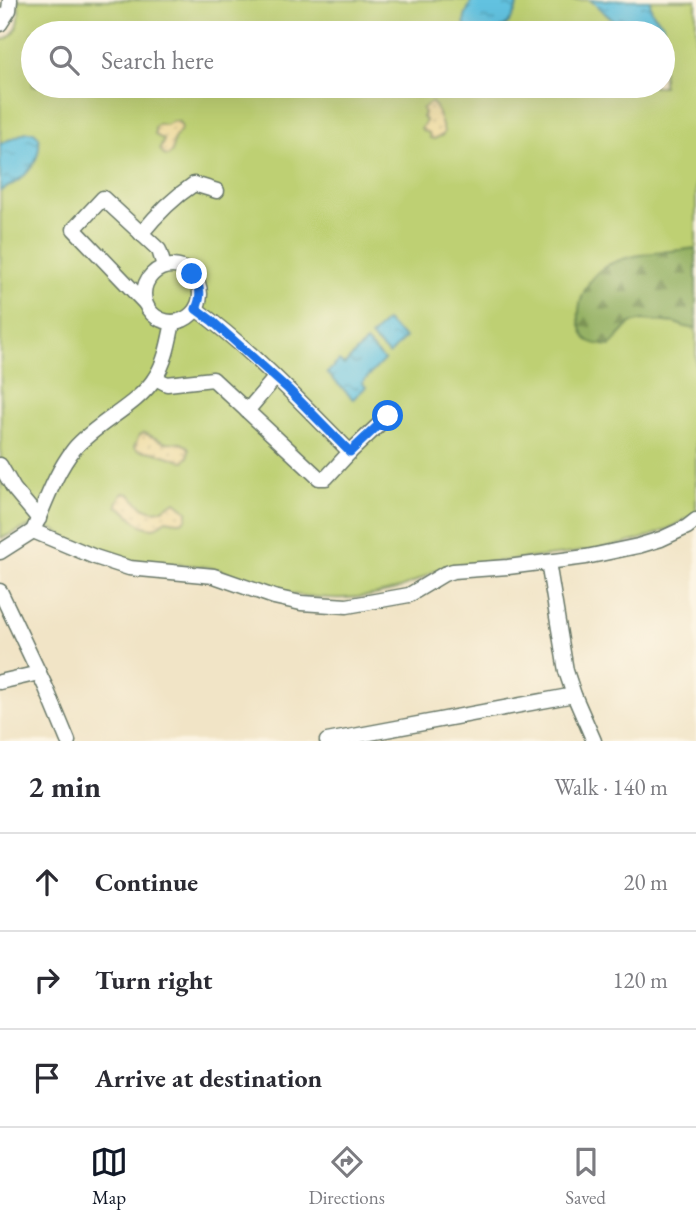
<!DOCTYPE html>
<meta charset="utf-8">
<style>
body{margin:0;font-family:"EB Garamond",serif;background:#f7f7f7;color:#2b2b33}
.stop{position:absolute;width:21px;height:21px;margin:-16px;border:5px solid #1a73e8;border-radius:50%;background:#fff}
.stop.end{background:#1a73e8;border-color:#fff;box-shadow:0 2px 7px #0008}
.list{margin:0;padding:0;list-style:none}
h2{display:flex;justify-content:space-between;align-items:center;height:91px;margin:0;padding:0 28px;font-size:30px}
h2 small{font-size:23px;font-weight:400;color:#7c7c81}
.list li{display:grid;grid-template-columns:46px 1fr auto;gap:21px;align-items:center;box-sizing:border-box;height:98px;padding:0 28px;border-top:2px solid #e1e1e2}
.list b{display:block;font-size:26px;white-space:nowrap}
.list em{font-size:23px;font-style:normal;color:#7c7c81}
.icon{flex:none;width:38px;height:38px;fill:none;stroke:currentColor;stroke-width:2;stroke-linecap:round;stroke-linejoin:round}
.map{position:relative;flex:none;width:696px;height:741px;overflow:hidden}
.search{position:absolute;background:#fff;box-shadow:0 7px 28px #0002;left:21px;right:21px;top:21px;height:77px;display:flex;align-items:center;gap:18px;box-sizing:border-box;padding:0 24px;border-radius:38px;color:#7c7c81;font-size:26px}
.sheet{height:385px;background:#fff}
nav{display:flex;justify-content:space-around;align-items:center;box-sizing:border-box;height:98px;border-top:2px solid #e1e1e2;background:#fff;font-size:19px;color:#7c7c81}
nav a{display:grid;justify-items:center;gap:4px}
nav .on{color:#111827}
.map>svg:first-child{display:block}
.green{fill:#bed073;stroke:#6e8654;stroke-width:2;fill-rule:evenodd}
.forest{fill:url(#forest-firs);stroke:#5a784c;stroke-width:2}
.sand{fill:url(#sand-dots);stroke:#868c69;stroke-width:2}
.water{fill:url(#water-ripples);stroke:#40808a;stroke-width:2}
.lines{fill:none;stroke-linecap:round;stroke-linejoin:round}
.minor-casing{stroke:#687767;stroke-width:17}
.minor{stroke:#fff;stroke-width:14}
.route{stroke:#1a73e8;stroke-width:9}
</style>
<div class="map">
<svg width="696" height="741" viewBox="0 0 696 741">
<defs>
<pattern id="forest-firs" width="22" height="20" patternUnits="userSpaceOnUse" patternTransform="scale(1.75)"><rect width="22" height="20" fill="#96b265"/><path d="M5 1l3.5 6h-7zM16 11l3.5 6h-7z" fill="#7a9254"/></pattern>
<pattern id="sand-dots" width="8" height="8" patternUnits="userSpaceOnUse" patternTransform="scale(1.75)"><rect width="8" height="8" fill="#eeda9e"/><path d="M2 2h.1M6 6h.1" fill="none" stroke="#ccbc89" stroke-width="1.8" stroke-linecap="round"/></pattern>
<pattern id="water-ripples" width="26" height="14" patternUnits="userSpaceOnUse" patternTransform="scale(1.75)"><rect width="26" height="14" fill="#62c2e0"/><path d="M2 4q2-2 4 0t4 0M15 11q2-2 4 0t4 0" fill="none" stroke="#509fb6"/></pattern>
</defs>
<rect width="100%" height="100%" fill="#fcf5e5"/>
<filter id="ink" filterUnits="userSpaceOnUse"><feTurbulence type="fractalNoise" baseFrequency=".0143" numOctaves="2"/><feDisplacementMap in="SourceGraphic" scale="14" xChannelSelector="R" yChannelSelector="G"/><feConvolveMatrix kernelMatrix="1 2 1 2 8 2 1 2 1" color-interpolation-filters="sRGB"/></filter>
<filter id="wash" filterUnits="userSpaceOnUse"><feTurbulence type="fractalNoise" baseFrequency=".00686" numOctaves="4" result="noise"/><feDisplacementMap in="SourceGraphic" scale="28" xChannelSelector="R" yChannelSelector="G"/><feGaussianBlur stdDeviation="1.57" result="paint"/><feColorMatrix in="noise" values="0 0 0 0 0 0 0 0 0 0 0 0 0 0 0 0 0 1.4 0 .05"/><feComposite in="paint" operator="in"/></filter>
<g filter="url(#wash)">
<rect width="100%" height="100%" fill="#f1e4c6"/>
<path class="green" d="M18,0H696V513C655,541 613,547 565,554C525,559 487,563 447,566C435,569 425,577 414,582C389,594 358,599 330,598C303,597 271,592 246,581C236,577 227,572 216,569C182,561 145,567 110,556C99,552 86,548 75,542C64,537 54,527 42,526C28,524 14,534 1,538L0,41C20,35 21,19 18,0ZM33,33H663V86H33Z"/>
<path class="forest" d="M696,248V329L685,327L675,323L643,320L631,323L610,346C603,345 596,345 589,341C585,338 585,338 583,333C571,309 587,275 610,264C634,252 670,252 696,248Z"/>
<g class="sand">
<path d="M431,102L436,107L444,132L443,135L434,139L430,138L429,133L423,131L421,128L426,121L422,117L424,113L422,109Z"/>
<path d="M173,121L179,122L182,128L174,139L172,152L168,156L164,155L160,149L164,140L155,135V127L158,124L166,125Z"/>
<path d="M144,433L164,442L181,443L187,446L189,449L188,457L184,461C177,461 174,458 167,456C158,453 148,451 138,450L134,447L139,436Z"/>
<path d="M123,493L129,494C137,501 146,514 160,510C167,508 168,503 176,502L187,511C189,526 175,522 166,520L154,528C133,527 133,513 117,506L118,501Z"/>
</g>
<g class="water">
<path d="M472,0H518C515,23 502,33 480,33C456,33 465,14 472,0Z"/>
<path d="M590,0H650C650,2 651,9 652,11C657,22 666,19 663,34L631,33C626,24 621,25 613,20C605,14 598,6 590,0Z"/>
<path d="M26,132H34L39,137C42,164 22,181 0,191V144Z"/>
<path d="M386,321L405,338L389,355L371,337Z"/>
<path d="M366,342L384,360L362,383L366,387L353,399L327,373L339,361L344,365Z"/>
</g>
</g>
<g filter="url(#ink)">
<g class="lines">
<defs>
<g id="minor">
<path d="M0,24L9,10L10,0"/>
<path d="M141,234C157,214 173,198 194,184L217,191"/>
<circle cx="172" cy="294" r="28"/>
<path d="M145,303L74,229L103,198L159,250L164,266"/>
<path d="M196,309C251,349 302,403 350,452"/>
<path d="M155,378L167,384L213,379L319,478H326L350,452L388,416"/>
<path d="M247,411L275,378"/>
<path d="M0,465L14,489L39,519"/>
<path d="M33,531L95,557L129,568L214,576L274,597L301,603L347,606L409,595L444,574L453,571L508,567L586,557L638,546L661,539L687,527L696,520"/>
<path d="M33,531C45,504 55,473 74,449C97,422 136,407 155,378C166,361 169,341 173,322"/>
<path d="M0,552L33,531"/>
<path d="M548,562L566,671L574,695L594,741"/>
<path d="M0,591L46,688L68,741"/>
<path d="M0,682L39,673"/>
<path d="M327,741L574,695"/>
</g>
</defs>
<use href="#minor" class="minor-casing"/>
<use href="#minor" class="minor"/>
</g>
</g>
<g class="lines" filter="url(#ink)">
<path class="route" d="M192,274C201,286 202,296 196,309L211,320L288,389L350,452L388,416"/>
</g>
</svg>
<div class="stop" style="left:388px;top:416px"></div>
<div class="stop end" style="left:192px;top:274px"></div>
<div class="search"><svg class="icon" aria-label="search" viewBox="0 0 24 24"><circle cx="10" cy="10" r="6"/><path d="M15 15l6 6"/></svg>Search here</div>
</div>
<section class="sheet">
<h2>2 min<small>Walk · 140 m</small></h2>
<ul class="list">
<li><svg class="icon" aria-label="ahead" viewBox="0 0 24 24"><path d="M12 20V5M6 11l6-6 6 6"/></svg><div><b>Continue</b></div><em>20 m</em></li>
<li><svg class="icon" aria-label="right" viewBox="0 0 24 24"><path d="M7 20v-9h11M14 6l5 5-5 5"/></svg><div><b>Turn right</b></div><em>120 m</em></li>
<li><svg class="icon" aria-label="arrive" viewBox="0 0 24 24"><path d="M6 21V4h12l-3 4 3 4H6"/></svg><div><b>Arrive at destination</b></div></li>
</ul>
</section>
<nav>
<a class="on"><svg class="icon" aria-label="map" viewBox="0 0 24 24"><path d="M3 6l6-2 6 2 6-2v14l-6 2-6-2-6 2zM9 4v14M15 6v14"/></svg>Map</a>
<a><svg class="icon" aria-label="directions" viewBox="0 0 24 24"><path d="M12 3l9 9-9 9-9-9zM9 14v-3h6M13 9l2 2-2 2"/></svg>Directions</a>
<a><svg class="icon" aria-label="saved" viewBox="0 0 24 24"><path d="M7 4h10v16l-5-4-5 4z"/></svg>Saved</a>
</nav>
